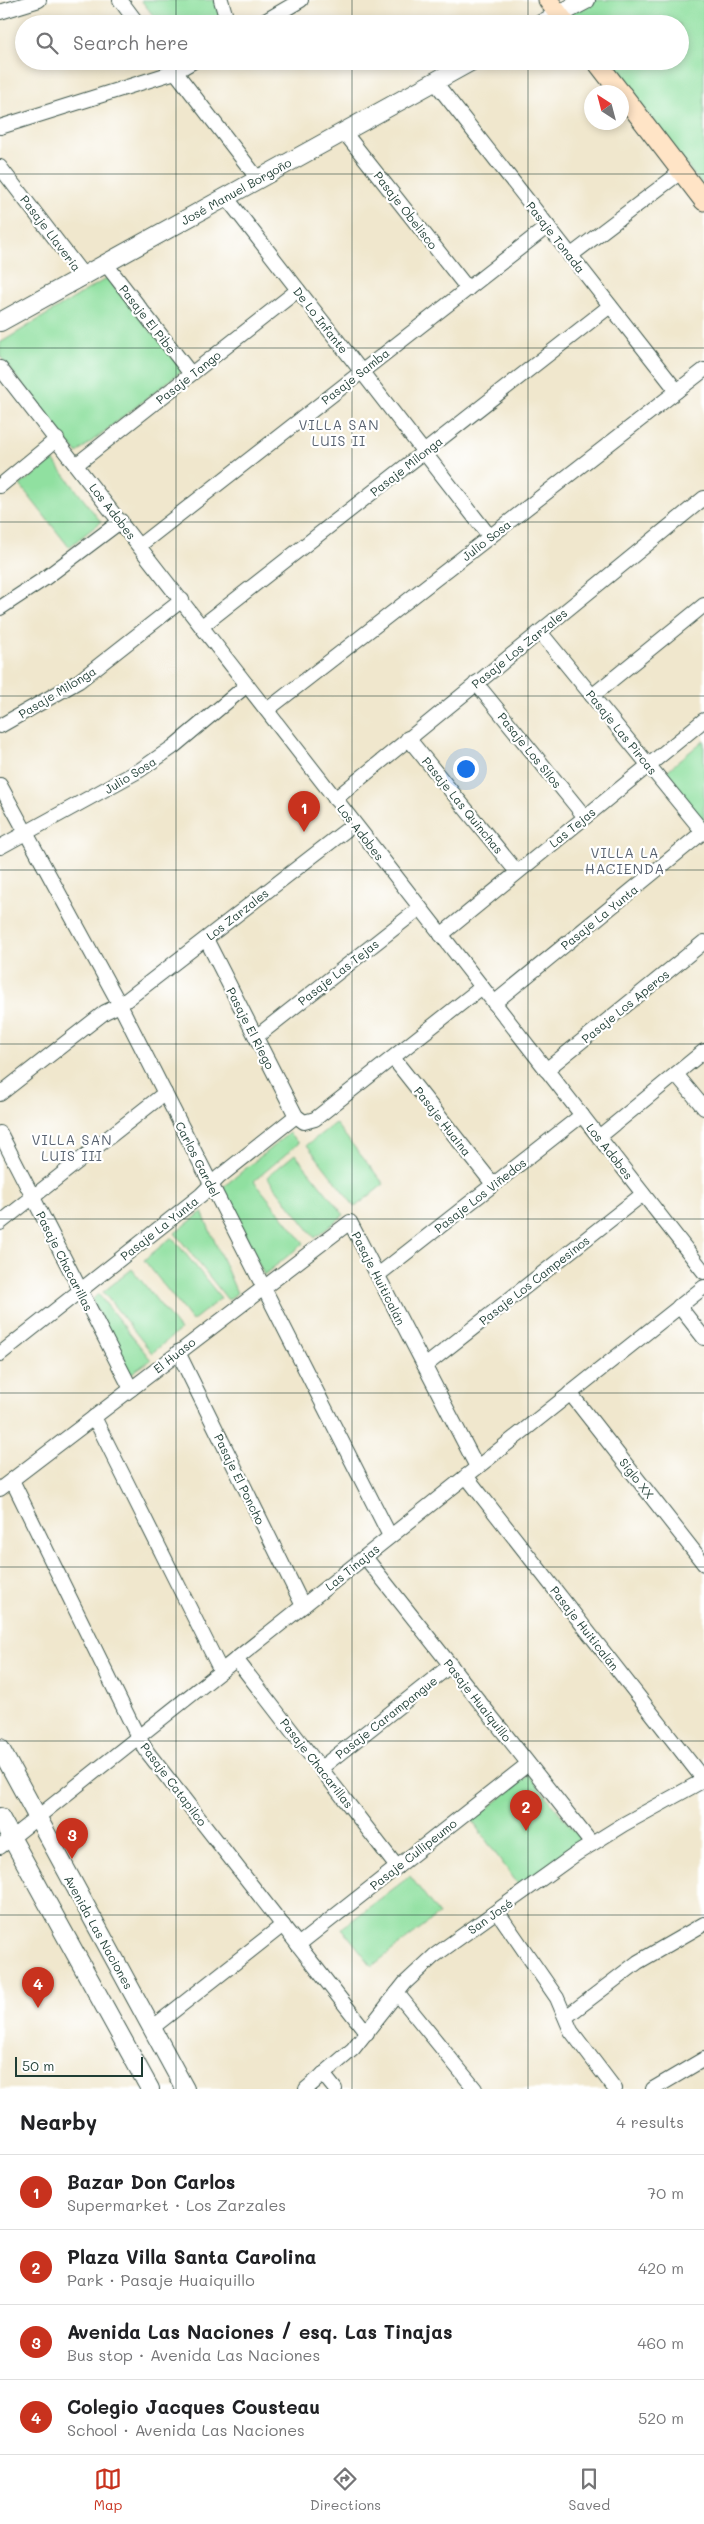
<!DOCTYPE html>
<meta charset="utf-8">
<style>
body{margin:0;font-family:Mali,sans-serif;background:#f6f6f6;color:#202124}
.compass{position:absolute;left:584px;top:85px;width:45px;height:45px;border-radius:50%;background:#fff;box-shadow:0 2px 8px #0003;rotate:324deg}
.scale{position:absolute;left:15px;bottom:12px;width:128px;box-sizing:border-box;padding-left:5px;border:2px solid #1f3d34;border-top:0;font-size:14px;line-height:18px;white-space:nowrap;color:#1f3d34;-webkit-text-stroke:4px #fff;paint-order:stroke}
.you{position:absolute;left:465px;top:768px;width:18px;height:18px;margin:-12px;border:4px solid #fff;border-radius:50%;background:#1a73e8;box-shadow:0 0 0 8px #1a73e833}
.badge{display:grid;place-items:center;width:32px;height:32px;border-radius:50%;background:#c8321e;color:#fff;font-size:16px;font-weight:700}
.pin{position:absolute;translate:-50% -41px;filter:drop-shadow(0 1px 2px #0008)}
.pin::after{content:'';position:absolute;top:26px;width:18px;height:15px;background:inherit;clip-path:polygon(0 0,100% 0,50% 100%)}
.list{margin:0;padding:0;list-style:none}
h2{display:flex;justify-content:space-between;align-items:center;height:65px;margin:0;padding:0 20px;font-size:21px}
h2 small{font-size:16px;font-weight:400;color:#757577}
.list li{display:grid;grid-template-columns:32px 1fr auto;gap:15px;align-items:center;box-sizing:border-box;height:75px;padding:0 20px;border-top:1px solid #e0e0e0}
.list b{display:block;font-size:19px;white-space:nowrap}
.list p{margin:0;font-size:16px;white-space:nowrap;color:#757577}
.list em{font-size:16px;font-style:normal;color:#757577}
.icon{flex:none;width:28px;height:28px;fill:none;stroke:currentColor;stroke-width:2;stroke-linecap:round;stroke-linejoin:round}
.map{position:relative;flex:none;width:704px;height:2089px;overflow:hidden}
.search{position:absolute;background:#fff;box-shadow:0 2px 8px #0003;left:15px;right:15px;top:15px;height:55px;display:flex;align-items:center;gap:12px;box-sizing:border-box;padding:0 18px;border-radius:28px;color:#757577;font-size:19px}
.sheet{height:365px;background:#fff}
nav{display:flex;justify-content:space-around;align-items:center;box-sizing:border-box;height:70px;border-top:1px solid #e0e0e0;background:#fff;font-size:14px;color:#757577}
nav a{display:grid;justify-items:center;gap:2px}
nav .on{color:#c8321e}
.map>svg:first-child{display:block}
.green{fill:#90e0a0;stroke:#588e6a}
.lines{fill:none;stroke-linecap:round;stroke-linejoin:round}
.minor-casing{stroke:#3e564b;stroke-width:16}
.tertiary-casing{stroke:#3e564b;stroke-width:20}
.secondary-casing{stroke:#3e564b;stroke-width:21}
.minor{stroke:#fff;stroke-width:14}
.tertiary{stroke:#fff;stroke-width:18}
.secondary{stroke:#ffe4c6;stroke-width:19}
.grid{fill:none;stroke:#1f3d34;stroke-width:1;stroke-opacity:0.55}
.labels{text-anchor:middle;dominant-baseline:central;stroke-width:4.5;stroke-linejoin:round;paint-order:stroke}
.street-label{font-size:12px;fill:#1f3d34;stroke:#fff}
.neighbourhood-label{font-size:14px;letter-spacing:1px;fill:#596371;stroke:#fff}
</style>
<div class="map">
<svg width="704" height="2089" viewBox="0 0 704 2089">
<rect width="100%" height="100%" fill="#fff"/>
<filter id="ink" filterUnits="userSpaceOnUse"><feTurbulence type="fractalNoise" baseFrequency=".02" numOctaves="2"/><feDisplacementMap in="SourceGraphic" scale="10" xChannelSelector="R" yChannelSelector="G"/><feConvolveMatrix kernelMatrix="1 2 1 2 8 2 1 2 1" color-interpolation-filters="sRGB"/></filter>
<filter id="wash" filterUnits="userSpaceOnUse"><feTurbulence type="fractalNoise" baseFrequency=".0096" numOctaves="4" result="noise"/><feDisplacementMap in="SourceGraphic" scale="20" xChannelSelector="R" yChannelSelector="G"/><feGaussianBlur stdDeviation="1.12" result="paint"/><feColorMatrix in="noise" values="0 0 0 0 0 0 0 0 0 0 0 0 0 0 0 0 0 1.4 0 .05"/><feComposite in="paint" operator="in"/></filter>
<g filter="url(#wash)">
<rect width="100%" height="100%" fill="#f0e7cd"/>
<g class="green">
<path d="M141,0H215L223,24H160Z"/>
<path d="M561,0H704V188L608,61H680V24H579Z"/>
<path d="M107,278L183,370L77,453L0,356V343Z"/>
<path d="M53,460L101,522L69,547L20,485Z"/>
<path d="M704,740V826L662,775Z"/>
<path d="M335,1123L384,1184L355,1207L307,1145Z"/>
<path d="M289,1133L299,1143L254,1181L304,1243L264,1275L222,1188Z"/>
<path d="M295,1154L344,1215L315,1238L267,1177Z"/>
<path d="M202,1212L237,1293L228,1300L175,1233Z"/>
<path d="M172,1237L221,1298L192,1321L144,1260Z"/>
<path d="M132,1269L180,1330L152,1353L103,1292Z"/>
<path d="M98,1294L151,1360L129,1375L92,1300Z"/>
<path d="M529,1775L583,1842L520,1887L472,1821Z"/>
<path d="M410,1876L439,1914L372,1966L342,1928Z"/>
</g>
</g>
<g filter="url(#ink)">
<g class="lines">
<defs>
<g id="minor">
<path d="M120,0L138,24"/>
<path d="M221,0L228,24"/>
<path d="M0,12L39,0"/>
<path d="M260,24L301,0"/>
<path d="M167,61L258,179"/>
<path d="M435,82L677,391"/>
<path d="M0,127L175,72L194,61"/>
<path d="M344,132L468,289"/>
<path d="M0,167L83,275"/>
<path d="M226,197L490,537"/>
<path d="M570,256L682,171"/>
<path d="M105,263L191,374"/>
<path d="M0,368L704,1272"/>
<path d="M77,464L298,290"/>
<path d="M0,486L57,439"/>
<path d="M140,545L548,226"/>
<path d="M0,608L44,579L121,521"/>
<path d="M202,626L610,306"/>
<path d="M540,632L704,833"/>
<path d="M476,683L585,817"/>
<path d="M592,696L704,605"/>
<path d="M267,710L704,370"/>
<path d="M0,726L79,681L182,600"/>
<path d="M408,738L517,872"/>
<path d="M0,785L120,1005L390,1536"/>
<path d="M335,799L704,498"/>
<path d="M0,847L140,770L173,747L247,685"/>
<path d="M441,935L704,720"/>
<path d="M206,939L296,1116L304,1122L315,1119L482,987"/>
<path d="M494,1003L703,832"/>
<path d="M256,1037L420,908"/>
<path d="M393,1058L493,1184"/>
<path d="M546,1070L704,942"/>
<path d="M676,1074L704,1108"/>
<path d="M0,1094L105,1012L120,1005L354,824"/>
<path d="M0,1133L131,1389"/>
<path d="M599,1137L704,1051"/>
<path d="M0,1223L165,1093"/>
<path d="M378,1275L582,1115"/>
<path d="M679,1306L704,1338"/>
<path d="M178,1352L303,1606"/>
<path d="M0,1354L201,1195L219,1177L296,1116"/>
<path d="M425,1366L643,1194"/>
<path d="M570,1393L704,1564"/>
<path d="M94,1417L221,1671"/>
<path d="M12,1480L138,1737L148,1753L367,2033"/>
<path d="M0,1489L350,1222L477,1467"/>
<path d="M365,1557L592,1844"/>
<path d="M236,1659L397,1867"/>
<path d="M321,1768L451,1665"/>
<path d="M0,1847L704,1287"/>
<path d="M497,1911L557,1998L571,2031L615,2089"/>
<path d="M298,1945L528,1764"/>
<path d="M397,1993L475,2089"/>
<path d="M566,2017L638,1962L704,1924"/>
<path d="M152,2028L283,1925"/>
<path d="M323,2074L335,2089"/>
<path d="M306,2089L353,2049L405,1983L434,1956L576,1854L624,1824L704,1780L466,1476"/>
<path d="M653,2089L704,2059"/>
</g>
<g id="tertiary">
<path d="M541,24L586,0"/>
<path d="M0,322L472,61"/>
<path d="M0,1748L185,2089"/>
<path d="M0,1817L150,2089"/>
</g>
<g id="secondary">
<path d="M548,0L566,24"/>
<path d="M596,61L620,92"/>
<path d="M622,94L704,201"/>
</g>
</defs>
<use href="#minor" class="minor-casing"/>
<use href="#tertiary" class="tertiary-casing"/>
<use href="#secondary" class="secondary-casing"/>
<use href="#minor" class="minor"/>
<use href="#tertiary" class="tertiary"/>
<use href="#secondary" class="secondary"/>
</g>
</g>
<path class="grid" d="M176,0V24M352,0V24M528,0V24M176,61V2089M352,61V2089M528,61V2089M0,174H704M0,348H704M0,522H704M0,696H704M0,870H704M0,1044H704M0,1219H704M0,1393H704M0,1567H704M0,1741H704M0,1915H704"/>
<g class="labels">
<g class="street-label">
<text transform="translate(236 191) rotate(-29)">José Manuel Borgoño</text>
<text transform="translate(406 210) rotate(52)">Pasaje Obelisco</text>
<text transform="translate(51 233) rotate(53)">Pasaje Llaveria</text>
<text transform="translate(556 237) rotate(52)">Pasaje Tonada</text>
<text transform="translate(148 319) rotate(52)">Pasaje El Pibe</text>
<text transform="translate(321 320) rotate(52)">De Lo Infante</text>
<text transform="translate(355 376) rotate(-38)">Pasaje Samba</text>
<text transform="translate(188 377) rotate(-38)">Pasaje Tango</text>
<text transform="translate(406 466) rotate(-38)">Pasaje Milonga</text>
<text transform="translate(113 511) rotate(52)">Los Adobes</text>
<text transform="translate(486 540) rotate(-38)">Julio Sosa</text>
<text transform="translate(519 648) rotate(-39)">Pasaje Los Zarzales</text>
<text transform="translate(57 692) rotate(-31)">Pasaje Milonga</text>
<text transform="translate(622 732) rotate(51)">Pasaje Las Pircas</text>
<text transform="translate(530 750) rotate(51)">Pasaje Los Silos</text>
<text transform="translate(130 775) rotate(-32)">Julio Sosa</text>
<text transform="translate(463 805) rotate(51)">Pasaje Las Quinchas</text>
<text transform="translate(572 827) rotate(-39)">Las Tejas</text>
<text transform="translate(361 832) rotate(52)">Los Adobes</text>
<text transform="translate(237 914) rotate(-38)">Los Zarzales</text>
<text transform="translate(599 917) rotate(-39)">Pasaje La Yunta</text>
<text transform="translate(338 972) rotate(-38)">Pasaje Las Tejas</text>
<text transform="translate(625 1006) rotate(-39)">Pasaje Los Aperos</text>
<text transform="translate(251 1028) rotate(63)">Pasaje El Riego</text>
<text transform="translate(443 1121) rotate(52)">Pasaje Huaina</text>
<text transform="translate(610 1151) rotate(52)">Los Adobes</text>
<text transform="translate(198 1159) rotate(63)">Carlos Gardel</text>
<text transform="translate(480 1195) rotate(-38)">Pasaje Los Viñedos</text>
<text transform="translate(159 1228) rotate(-38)">Pasaje La Yunta</text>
<text transform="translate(65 1261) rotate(63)">Pasaje Chacarillas</text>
<text transform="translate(379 1278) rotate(63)">Pasaje Huiticalán</text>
<text transform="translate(534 1280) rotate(-38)">Pasaje Los Campesinos</text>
<text transform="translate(174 1355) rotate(-38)">El Huaso</text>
<text transform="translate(637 1478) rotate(52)">Siglo XX</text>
<text transform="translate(240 1479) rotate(64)">Pasaje El Poncho</text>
<text transform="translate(352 1567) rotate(-39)">Las Tinajas</text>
<text transform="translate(585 1628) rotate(52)">Pasaje Huiticalán</text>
<text transform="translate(478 1700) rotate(52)">Pasaje Huaiquillo</text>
<text transform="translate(386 1717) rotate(-38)">Pasaje Carampangue</text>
<text transform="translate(317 1763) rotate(52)">Pasaje Chacarillas</text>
<text transform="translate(174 1784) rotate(53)">Pasaje Catapilco</text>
<text transform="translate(413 1854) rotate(-38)">Pasaje Cullipeumo</text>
<text transform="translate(490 1916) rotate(-35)">San José</text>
<text transform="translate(99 1932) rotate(61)">Avenida Las Naciones</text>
</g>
<g class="neighbourhood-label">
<text x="339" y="424">VILLA SAN<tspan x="339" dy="16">LUIS II</tspan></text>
<text x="625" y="852">VILLA LA<tspan x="625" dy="16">HACIENDA</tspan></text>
<text x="72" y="1139">VILLA SAN<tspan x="72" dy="16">LUIS III</tspan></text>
</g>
</g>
</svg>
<svg class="compass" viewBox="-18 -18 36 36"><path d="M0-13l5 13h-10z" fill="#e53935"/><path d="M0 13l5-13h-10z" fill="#757577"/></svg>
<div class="scale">50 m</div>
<div class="you"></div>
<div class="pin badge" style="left:304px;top:832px">1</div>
<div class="pin badge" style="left:526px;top:1831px">2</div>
<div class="pin badge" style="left:72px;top:1859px">3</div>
<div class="pin badge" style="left:38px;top:2008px">4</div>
<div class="search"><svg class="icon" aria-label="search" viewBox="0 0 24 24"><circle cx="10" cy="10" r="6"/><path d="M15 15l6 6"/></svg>Search here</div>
</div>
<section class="sheet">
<h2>Nearby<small>4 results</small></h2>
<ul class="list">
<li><span class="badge">1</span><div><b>Bazar Don Carlos</b><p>Supermarket · Los Zarzales</p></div><em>70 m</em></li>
<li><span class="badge">2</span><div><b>Plaza Villa Santa Carolina</b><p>Park · Pasaje Huaiquillo</p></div><em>420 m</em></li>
<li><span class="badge">3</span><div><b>Avenida Las Naciones / esq. Las Tinajas</b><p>Bus stop · Avenida Las Naciones</p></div><em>460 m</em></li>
<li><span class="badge">4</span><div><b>Colegio Jacques Cousteau</b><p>School · Avenida Las Naciones</p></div><em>520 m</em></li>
</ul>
</section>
<nav>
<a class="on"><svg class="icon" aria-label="map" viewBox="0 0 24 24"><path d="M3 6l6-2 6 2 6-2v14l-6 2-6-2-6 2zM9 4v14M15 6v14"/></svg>Map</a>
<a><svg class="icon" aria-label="directions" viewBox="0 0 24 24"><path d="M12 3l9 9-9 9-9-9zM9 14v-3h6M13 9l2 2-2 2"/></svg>Directions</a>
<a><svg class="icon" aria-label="saved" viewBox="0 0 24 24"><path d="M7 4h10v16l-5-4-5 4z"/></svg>Saved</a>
</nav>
